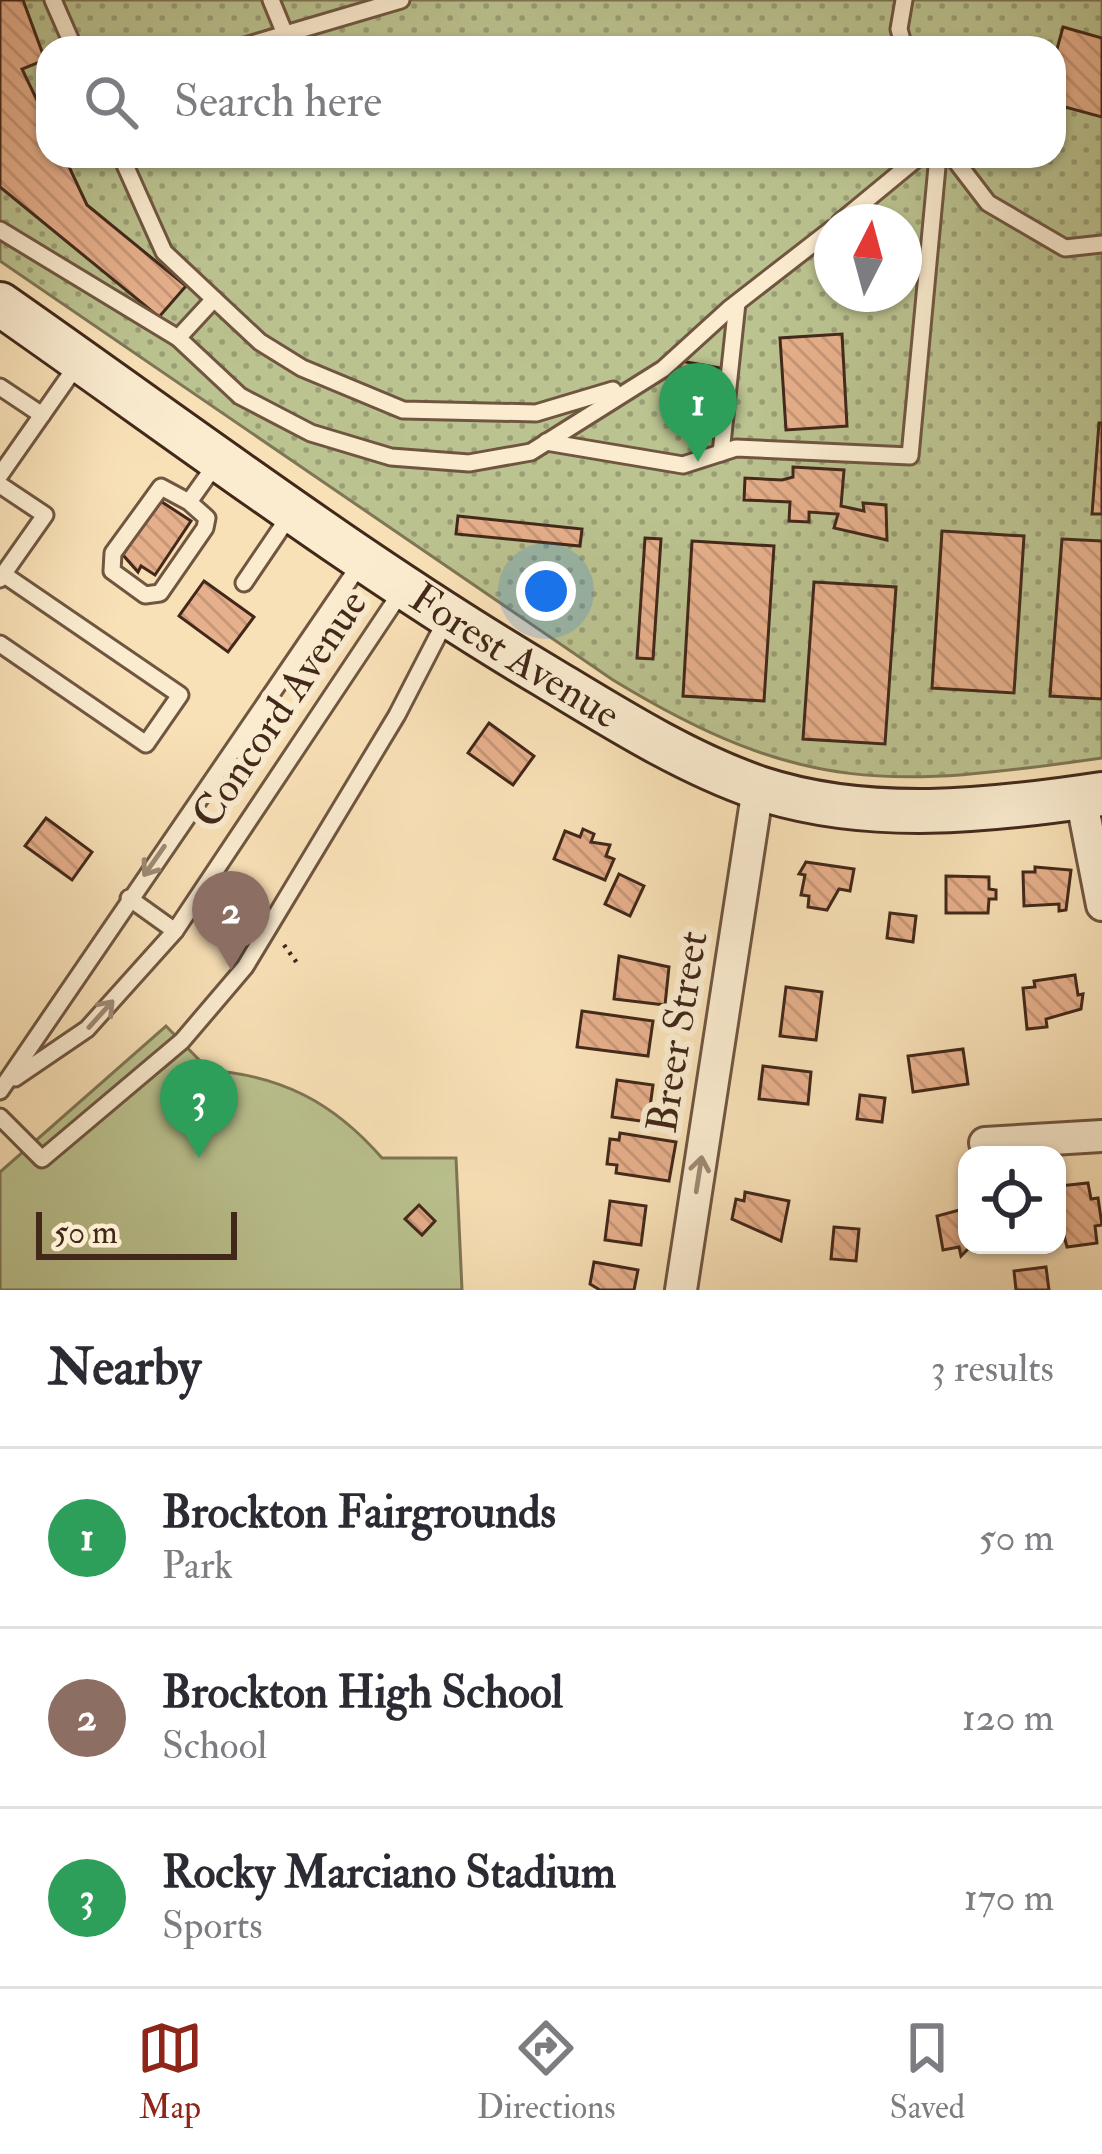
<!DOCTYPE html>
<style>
body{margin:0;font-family:"IM FELL Double Pica",serif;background:#f7f7f7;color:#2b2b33}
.controls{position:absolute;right:36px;bottom:36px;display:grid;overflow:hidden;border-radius:24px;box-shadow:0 3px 9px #0004}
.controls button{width:108px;height:108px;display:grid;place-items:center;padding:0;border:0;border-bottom:3px solid #e1e1e2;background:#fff;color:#2b2b33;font:60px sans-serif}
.compass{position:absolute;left:814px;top:204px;width:108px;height:108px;border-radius:50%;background:#fff;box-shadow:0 3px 9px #0004;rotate:6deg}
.scale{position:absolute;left:36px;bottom:30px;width:201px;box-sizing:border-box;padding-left:12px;border:6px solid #42281a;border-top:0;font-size:33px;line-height:42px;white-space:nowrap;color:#42281a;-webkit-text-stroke:9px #fbecd0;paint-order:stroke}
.you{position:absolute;left:546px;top:591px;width:42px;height:42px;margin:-30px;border:9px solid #fff;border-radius:50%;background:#1a73e8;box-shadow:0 0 0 18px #1a73e833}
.badge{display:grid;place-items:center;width:78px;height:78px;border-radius:50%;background:#8f2418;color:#fff;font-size:39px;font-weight:700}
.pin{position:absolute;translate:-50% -99px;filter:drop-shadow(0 3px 6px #0008)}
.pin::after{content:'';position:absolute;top:63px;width:42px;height:36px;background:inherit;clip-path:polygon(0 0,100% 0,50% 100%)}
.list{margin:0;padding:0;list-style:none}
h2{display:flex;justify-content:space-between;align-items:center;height:156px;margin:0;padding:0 48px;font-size:51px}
h2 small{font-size:39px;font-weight:400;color:#7c7c81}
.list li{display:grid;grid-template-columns:78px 1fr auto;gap:36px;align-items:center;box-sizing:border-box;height:180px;padding:0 48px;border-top:3px solid #e1e1e2}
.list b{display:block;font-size:45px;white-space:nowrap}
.list p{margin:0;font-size:39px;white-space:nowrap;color:#7c7c81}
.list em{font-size:39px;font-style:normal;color:#7c7c81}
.icon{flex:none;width:66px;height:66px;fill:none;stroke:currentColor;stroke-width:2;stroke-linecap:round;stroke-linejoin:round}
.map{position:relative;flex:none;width:1102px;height:1290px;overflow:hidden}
.search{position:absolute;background:#fff;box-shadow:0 3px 9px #0004;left:36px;right:36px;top:36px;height:132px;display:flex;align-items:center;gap:30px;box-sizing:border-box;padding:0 42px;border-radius:36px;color:#7c7c81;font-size:45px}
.sheet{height:696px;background:#fff}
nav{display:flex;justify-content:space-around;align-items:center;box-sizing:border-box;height:168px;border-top:3px solid #e1e1e2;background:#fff;font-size:33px;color:#7c7c81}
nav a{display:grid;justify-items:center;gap:6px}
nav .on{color:#8f2418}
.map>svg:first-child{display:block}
.park{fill:url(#park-dots);stroke:#7e7655;stroke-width:3;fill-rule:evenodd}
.pitch{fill:#bbc390;stroke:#7e7655;stroke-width:3}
.building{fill:url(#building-back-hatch);stroke:#42281a;stroke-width:3}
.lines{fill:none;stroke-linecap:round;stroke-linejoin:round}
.lane-casing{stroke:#705641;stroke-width:21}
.street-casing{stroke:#705641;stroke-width:36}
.secondary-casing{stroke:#42281a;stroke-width:48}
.path{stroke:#42281a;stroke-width:4.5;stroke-dasharray:3 6;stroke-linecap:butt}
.lane{stroke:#fbecd0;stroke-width:15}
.street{stroke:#fbecd0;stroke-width:30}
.secondary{stroke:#fbecd0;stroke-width:42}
.oneway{stroke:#9e8a75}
.labels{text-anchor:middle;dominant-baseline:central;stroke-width:12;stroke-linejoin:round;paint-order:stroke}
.street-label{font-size:42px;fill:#42281a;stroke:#fbecd0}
</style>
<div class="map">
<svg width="1102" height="1290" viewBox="0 0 1102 1290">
<defs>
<pattern id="park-dots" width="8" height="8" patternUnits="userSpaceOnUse" patternTransform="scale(3)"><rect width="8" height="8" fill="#bbc390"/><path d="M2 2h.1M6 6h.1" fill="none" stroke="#9a9e75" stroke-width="1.8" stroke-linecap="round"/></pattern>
<pattern id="building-back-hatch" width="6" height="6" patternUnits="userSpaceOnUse" patternTransform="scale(3)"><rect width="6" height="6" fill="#e7b08c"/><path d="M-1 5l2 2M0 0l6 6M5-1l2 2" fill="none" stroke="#c79778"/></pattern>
</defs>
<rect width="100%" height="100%" fill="#f9e1b7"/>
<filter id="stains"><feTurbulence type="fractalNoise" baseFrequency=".00167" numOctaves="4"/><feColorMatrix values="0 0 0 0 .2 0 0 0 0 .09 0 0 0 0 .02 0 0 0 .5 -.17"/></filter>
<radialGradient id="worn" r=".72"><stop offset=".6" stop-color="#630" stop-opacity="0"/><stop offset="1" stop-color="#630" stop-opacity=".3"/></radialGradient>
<path class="park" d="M0,0H1102V758C891,788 802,795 613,680L0,261ZM48,48H1054V156H48ZM832,222H904V294H832Z"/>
<path class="pitch" d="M166,1026L209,1070C282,1076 333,1102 382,1158H456L462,1290H0V1172Z"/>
<g class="building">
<path d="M0,0H23L45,60L22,69L48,123V156H64L87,205L186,286L159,317L0,187Z"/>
<path d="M1063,27L1102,38V117L1054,104V60Z"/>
<path d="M842,334L847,426L786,430L780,338Z"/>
<path d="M681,361L720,368L715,398L675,392Z"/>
<path d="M1099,423H1102V514H1092Z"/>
<path d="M793,467L844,470L841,506L864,511L863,503L886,505L887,540L834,528L838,514L809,512V522L789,521L790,502L744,500L745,478L782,480L793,477Z"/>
<path d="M159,500L191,521L155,575L141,566L138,572L123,555Z"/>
<path d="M458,516L582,529L580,546L456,534Z"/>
<path d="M942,531L1024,536L1014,693L932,688Z"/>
<path d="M645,538L661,539L653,659L637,658Z"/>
<path d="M1062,539L1102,541V699L1050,696Z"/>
<path d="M692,541L774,546L764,701L683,696Z"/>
<path d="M204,581L254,617L228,652L179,616Z"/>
<path d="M814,582L896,587L885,744L803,739Z"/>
<path d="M489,723L534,756L513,785L468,753Z"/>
<path d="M46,818L92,852L72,880L25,846Z"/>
<path d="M583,829L594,834L591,842L610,845L606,856L614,859L605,880L554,859L565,831L580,837Z"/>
<path d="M806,862L854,869L850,891L839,889L827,910L808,907L809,896L801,895L805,875L799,874Z"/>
<path d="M1035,867L1071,870L1066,910L1059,911V904L1024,906L1023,872H1035Z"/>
<path d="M619,874L644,886L630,916L605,904Z"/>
<path d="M946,876L989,877V889L996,890V899H989L988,913H946Z"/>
<path d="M890,913L916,916L913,942L887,938Z"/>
<path d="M619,956L669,967L665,1005L614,999Z"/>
<path d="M1075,975L1078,995L1083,994L1081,1009L1046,1019L1047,1027L1027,1029L1023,988L1035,987L1034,981Z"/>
<path d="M786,987L822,992L816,1040L780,1036Z"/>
<path d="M582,1011L653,1021L648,1056L577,1047Z"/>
<path d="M963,1049L968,1084L913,1092L908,1056Z"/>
<path d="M763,1066L811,1072L808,1104L759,1099Z"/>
<path d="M617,1080L653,1085L648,1122L612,1117Z"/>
<path d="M860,1095L885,1098L882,1122L857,1119Z"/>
<path d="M620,1133L676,1142L669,1181L616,1173L617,1165L607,1164L610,1139L619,1140Z"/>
<path d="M1088,1183L1091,1199L1098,1198L1102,1225L1095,1226L1097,1243L1067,1247L1057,1210L1062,1209L1059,1186Z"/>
<path d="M745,1192L789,1201L781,1241L732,1219L736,1199L744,1201Z"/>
<path d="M610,1201L646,1206L641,1245L605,1240Z"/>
<path d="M419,1205L435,1221L422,1235L405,1219Z"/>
<path d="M967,1208V1245H972L961,1256L959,1247L943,1250L937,1216Z"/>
<path d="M834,1227L859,1229L856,1261L831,1259Z"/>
<path d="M594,1262L638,1270L634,1290H600L590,1284Z"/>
<path d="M1046,1267L1049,1290H1016L1014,1271Z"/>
</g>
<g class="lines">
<defs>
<g id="lane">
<path d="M53,0L74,48"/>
<path d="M271,0L285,34"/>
<path d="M238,48L401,0"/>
<path d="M904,48L899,29L904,0"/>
<path d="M952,156L988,203L1065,248L1102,244"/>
<path d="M840,222L920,156"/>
<path d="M0,230L178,338L214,299L164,252L121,156"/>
<path d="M214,299L260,342L302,368L403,410L536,413L613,390"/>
<path d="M178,338L240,396L311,433L391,457L469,463L531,452L663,369L729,309L832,229"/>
<path d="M0,387L42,415"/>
<path d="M546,442L683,465L736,448L910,456L938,156"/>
<path d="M721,453L737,303"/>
<path d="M0,475L77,365"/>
<path d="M0,485L45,515L0,579"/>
<path d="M189,502L161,487L113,553L112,571L145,595L160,593L205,528L207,518L189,502L218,461"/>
<path d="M244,583L292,512"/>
<path d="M0,644L146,744L180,695L3,574"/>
<path d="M129,898L175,931"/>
<path d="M15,1078L87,1029L175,931L403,589"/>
<path d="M0,1091L363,560"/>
<path d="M0,1117L42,1159L182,1041L245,967L397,715L446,620"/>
</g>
<g id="street">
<path d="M1081,797L1102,905"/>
<path d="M985,1143L1102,1136"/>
<path d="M681,1290L758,788"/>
</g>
<g id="secondary">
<path id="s1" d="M0,304C179,429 354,562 542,674C610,715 683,762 759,788C869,824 990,811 1102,794"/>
</g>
</defs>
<use href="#lane" class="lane-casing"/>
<use href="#street" class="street-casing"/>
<use href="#secondary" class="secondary-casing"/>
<g class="path">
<path d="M225,896L257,913"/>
<path d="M284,945L297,963"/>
</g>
<use href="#lane" class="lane"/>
<use href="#street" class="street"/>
<use href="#secondary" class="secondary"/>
</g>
<defs><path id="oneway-shaft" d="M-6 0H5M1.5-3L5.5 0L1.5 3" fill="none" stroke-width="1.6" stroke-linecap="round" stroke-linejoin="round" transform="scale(3)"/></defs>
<g class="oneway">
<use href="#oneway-shaft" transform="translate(154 861) rotate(125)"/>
<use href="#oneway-shaft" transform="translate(101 1014) rotate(-48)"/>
<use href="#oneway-shaft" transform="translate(699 1174) rotate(-81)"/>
</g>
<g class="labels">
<g class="street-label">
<text stroke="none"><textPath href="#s1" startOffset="624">Forest Avenue</textPath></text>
<text transform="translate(280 709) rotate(-56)">Concord Avenue</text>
<text transform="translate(678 1032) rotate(-81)">Breer Street</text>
</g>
</g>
<rect width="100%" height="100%" filter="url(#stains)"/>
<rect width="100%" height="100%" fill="url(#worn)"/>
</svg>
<div class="controls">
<button><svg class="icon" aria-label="locate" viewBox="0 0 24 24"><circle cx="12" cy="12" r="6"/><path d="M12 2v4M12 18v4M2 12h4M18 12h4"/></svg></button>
</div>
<svg class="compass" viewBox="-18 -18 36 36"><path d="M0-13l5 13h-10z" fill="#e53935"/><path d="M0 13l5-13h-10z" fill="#7c7c81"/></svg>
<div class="scale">50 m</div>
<div class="you"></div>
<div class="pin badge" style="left:698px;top:462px;background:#2e9e5b">1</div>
<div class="pin badge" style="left:231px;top:970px;background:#8d6e63">2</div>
<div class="pin badge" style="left:199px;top:1158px;background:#2e9e5b">3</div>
<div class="search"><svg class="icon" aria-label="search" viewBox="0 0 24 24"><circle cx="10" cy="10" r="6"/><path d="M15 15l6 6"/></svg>Search here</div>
</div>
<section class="sheet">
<h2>Nearby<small>3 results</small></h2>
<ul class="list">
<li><span class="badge" style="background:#2e9e5b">1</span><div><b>Brockton Fairgrounds</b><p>Park</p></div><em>50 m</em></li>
<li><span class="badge" style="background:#8d6e63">2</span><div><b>Brockton High School</b><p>School</p></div><em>120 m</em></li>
<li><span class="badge" style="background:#2e9e5b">3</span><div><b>Rocky Marciano Stadium</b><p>Sports</p></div><em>170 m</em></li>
</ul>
</section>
<nav>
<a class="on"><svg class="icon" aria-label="map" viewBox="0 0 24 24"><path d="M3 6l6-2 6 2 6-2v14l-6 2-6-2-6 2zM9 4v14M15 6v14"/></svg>Map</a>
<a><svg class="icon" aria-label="directions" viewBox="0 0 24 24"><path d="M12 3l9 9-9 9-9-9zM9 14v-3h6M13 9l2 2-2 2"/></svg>Directions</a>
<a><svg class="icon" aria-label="saved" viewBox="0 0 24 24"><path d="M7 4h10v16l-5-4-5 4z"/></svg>Saved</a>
</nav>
